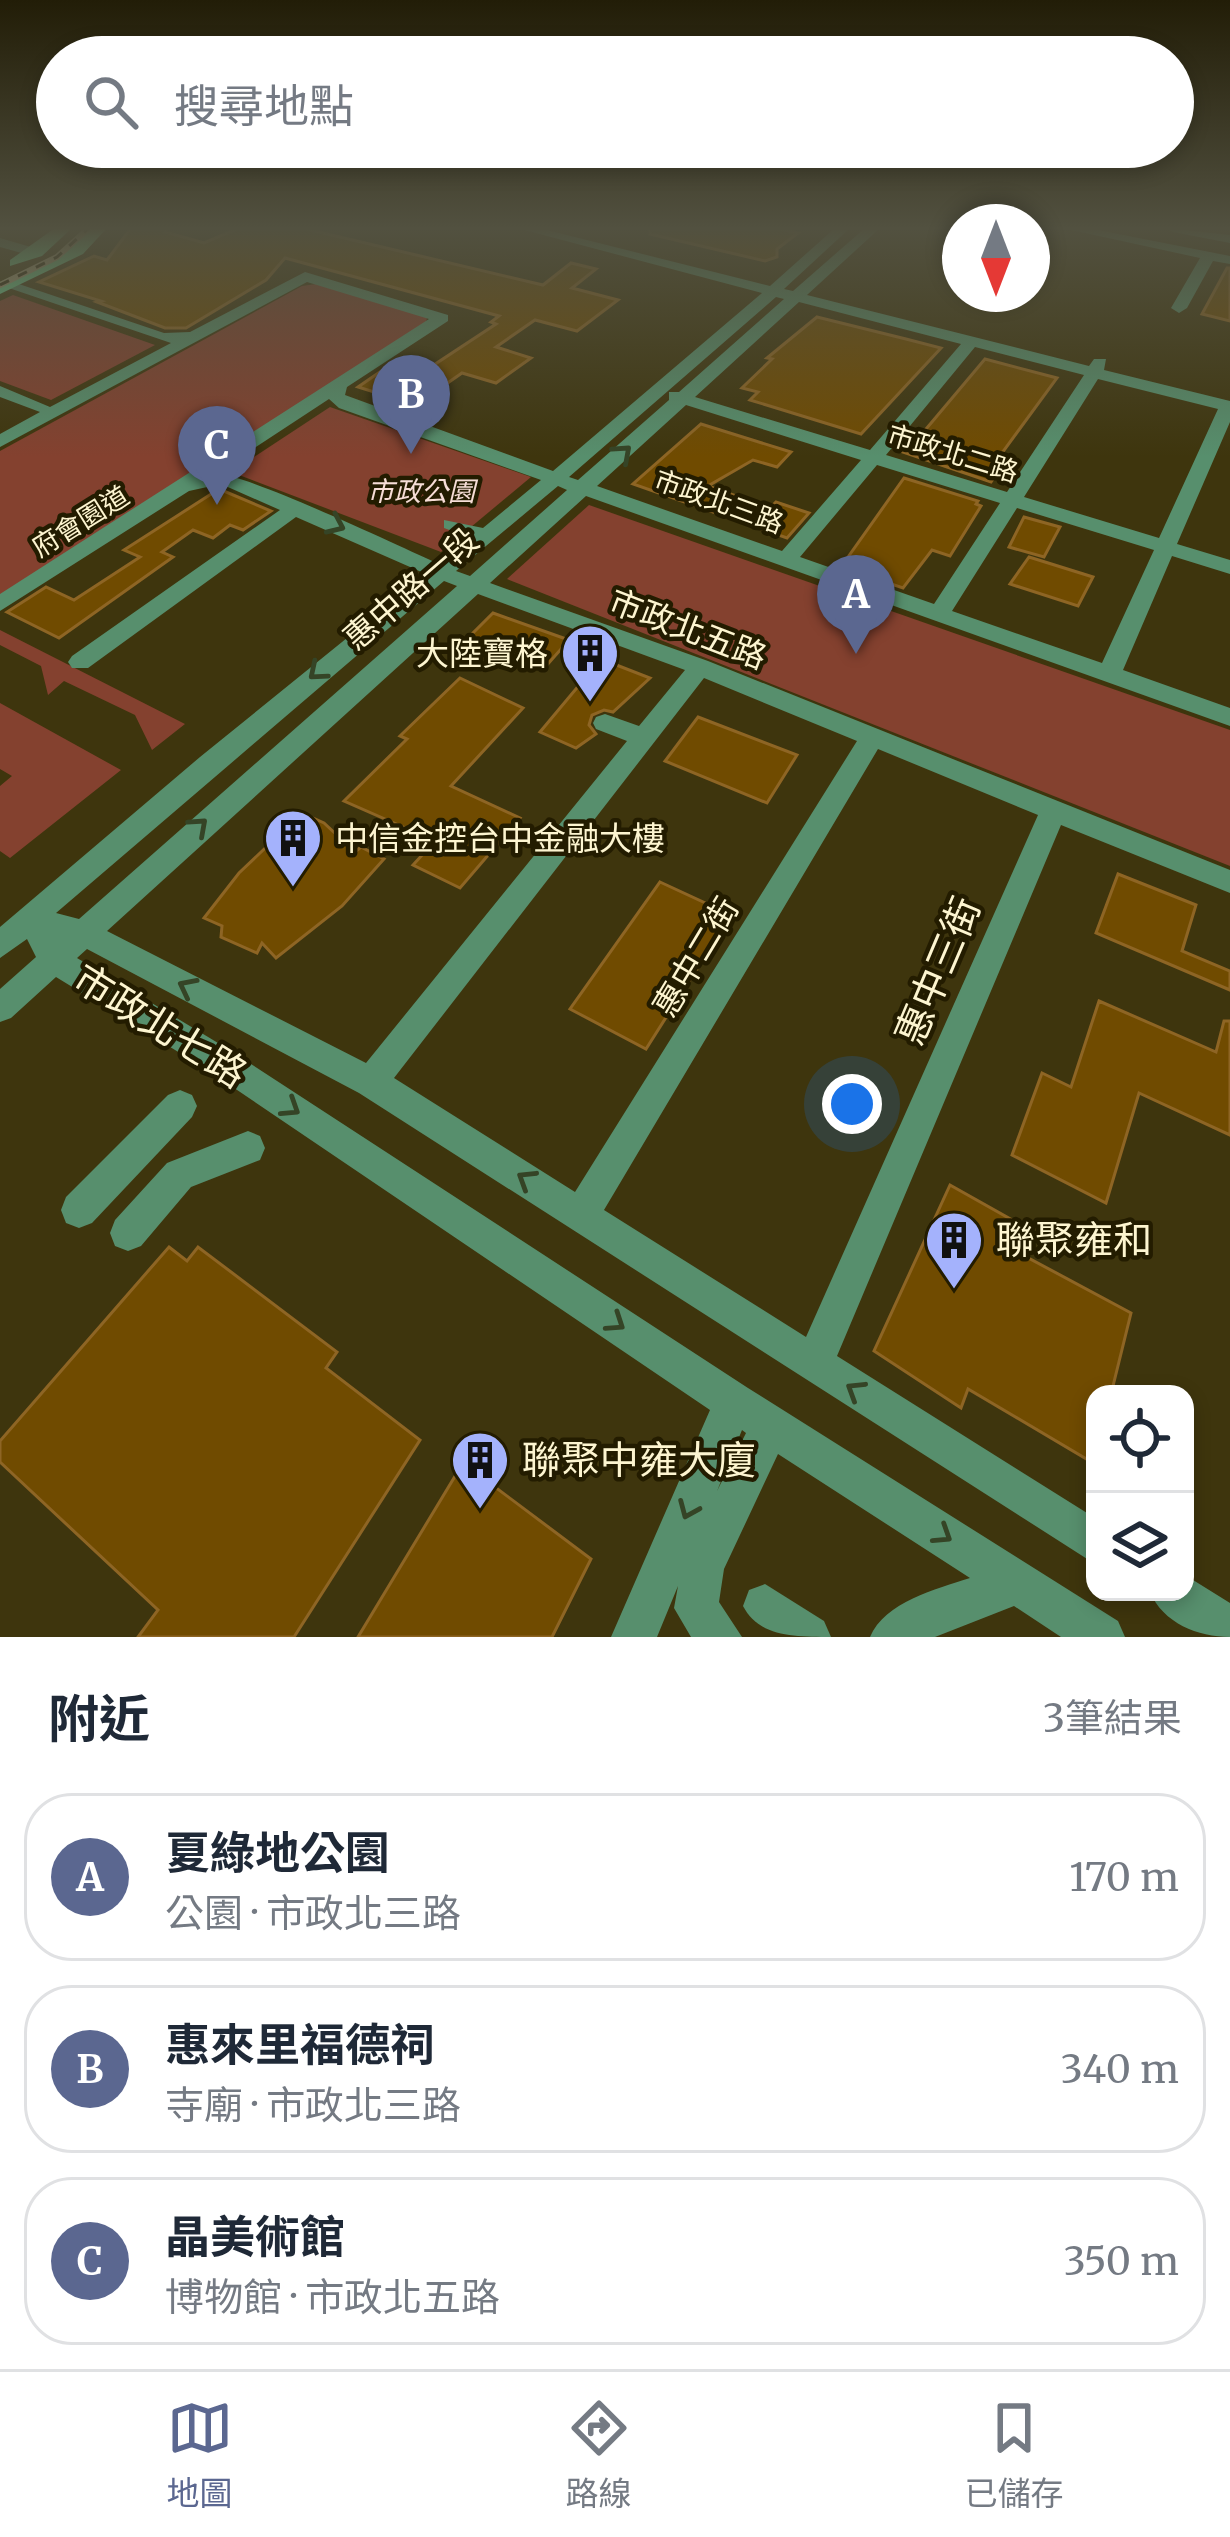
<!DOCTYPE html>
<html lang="zh-TW">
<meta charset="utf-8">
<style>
body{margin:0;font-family:Merriweather,"Noto Sans TC",serif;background:#f6f6f7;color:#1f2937}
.controls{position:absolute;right:36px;bottom:36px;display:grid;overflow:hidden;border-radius:24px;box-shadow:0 6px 18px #0003}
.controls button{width:108px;height:108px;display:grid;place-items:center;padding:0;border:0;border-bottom:3px solid #e0e1e3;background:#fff;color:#1f2937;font:60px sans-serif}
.compass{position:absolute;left:942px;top:204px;width:108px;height:108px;border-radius:50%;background:#fff;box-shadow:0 6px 18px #0003;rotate:180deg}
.you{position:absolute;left:852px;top:1104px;width:42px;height:42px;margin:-30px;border:9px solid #fff;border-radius:50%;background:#1a73e8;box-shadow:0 0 0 18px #1a73e833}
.badge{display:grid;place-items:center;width:78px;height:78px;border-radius:50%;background:#5b6790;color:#fff;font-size:39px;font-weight:700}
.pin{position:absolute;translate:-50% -99px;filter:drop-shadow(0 3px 6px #0008)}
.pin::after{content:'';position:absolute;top:63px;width:42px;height:36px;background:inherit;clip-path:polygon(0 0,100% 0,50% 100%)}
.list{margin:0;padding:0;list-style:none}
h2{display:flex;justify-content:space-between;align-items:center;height:156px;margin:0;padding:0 48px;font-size:51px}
h2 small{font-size:39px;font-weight:400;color:#747a83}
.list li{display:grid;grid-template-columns:78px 1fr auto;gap:36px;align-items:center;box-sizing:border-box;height:168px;margin:0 24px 24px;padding:0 24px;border:3px solid #e0e1e3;border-radius:48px}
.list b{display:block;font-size:45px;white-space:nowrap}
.list p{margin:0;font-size:39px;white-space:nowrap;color:#747a83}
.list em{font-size:39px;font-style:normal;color:#747a83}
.icon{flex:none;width:66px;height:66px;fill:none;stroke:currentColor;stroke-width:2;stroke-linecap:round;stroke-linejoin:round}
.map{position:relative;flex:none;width:1230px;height:1637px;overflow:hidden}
.search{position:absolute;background:#fff;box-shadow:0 6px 18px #0003;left:36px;right:36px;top:36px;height:132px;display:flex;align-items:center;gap:30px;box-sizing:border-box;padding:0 42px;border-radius:66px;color:#747a83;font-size:45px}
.sheet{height:732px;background:#fff}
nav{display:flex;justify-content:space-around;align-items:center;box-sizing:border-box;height:168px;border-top:3px solid #e0e1e3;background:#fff;font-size:33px;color:#747a83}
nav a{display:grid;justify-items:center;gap:6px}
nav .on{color:#5b6790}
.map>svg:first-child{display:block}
.green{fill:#84412f}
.building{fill:#704b00;stroke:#8e6524;stroke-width:3}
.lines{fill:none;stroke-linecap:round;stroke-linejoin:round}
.minor{fill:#578f6d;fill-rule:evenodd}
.major{fill:#6de9a2;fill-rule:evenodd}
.rail-casing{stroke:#b6ae87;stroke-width:6}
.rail{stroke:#231c00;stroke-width:3;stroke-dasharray:10;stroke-linecap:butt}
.oneway{stroke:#354426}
.labels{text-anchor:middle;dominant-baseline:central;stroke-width:9;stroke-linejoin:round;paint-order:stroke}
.far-street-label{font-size:27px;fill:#fdf5d0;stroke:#231c00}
.far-park-label{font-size:27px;font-style:italic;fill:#f7ded7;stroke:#231c00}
.street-label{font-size:33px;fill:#fdf5d0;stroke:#231c00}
.poi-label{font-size:33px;fill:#fdf5d0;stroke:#231c00;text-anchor:end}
.near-street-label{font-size:39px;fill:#fdf5d0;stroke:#231c00}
.near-poi-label{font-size:39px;fill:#fdf5d0;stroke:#231c00;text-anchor:start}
</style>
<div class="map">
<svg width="1230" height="1637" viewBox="0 0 1230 1637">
<rect width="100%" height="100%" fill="#3e350d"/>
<g class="green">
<path d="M316,284L427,317L426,323L0,596V451L302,286Z"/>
<path d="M13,295L155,345L51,400L0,381V301Z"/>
<path d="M330,407L531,477L441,552L231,472Z"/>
<path d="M589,505L1230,730V866L507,579Z"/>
<path d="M0,630L185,724L152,750L135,715L64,681L48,695L41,666L0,645Z"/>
<path d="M0,703L121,770L10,858L0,851V786L12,776L0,769Z"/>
</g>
<g class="building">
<path d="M131,228H168L165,232L204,243L239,228H302L543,285L571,263L596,269L572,288L618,300L577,331L535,320L496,347L531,358L496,383L462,373L416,405L358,387L393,363L423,372L496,324L491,322L499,316L285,258L266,280L186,328H165L97,302L101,301L39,282L94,256L107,260Z"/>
<path d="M650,228H775L798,233L777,249V257L765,261L650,234Z"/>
<path d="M1227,268H1230V321L1202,314Z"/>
<path d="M817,317L906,339L941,348L861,434L750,400L758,392L742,388L772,359L767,358Z"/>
<path d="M985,359L1057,378L999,457L1006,460L991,482L897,450L912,432L921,435Z"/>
<path d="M701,424L791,452L777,467L753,460L708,486L770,508L776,502L809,513L787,538L633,484Z"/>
<path d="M904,478L978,501L976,504L981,506L950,556L932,550L903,588L841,567Z"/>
<path d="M219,489L271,511L243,530L230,525L213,538L193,530L162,552L173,557L59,638L7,612L46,587L74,600L140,557L124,550Z"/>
<path d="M1024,517L1060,527L1044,557L1009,547Z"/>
<path d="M1029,557L1093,577L1078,606L1010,584Z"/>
<path d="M493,613L569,640L547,665L470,636Z"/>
<path d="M601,659L650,678L613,712L604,710L592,715L589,725L596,734L576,748L540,732Z"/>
<path d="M460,678L523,708L451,786L520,818L460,888L413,865L435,841L344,801L407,739L400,736Z"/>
<path d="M698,717L797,755L767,803L665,761Z"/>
<path d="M302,813L324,823L355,852L361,847L384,859L342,906L276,958L262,943L257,953L221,937L222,926L204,918L239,873Z"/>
<path d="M1118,874L1196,905L1182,951L1230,971V990L1096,933Z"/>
<path d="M660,882L731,915L646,1049L570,1009Z"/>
<path d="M1099,1001L1216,1052L1224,1021H1230V1135L1139,1093L1106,1203L1012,1155L1042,1073L1071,1087Z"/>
<path d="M950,1185L1030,1230L1021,1254L1131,1313L1111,1394H1095V1464L968,1389L961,1408L874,1351Z"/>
<path d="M169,1247L187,1261L198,1247L337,1352L326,1368L420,1440L294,1637H138L158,1610L0,1462V1441Z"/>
<path d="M463,1463L591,1559L552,1637H358Z"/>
</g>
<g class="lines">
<g class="minor">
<path d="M517,228H539L770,286L835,228H850L784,289L793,291L865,228H880L807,295L1089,366L1094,359H1106L1104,370L1230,401V422L1177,544L1230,560V574L1172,556L1123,670L1230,708V726L586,496L490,583L708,661L1230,870V893L1061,825L837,1356L1095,1518V1564L359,1093L87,949L77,958L228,1049L748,1388L1118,1621L1125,1637H1061L1014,1606L935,1637H870C885,1602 936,1589 970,1578L778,1454L724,1569L719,1602L742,1637H691L674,1608L678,1586L657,1637H611L710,1410L206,1069L56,977L11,1018L0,1022V989L36,957L27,939L0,958V927L200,757L426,574L296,517L88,668H72L68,662L72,656L280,510L221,484L189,491L0,611V594L429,319L307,282L0,447V434L40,412L0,397V386L50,407L171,343L0,285L13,282L164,333L190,332L305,272L448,315V321L347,387L345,395L553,471L762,293ZM776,297L784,299L679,392H669V400L578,480L569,477ZM799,302L961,344L870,450L695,397ZM975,347L1084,375L1007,492L886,455ZM1098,379L1218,409L1159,538L1024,497ZM329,399L339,408L541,480L483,528L444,520V528L471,538L439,564C403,548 239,470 215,474ZM686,405L861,460L782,551L597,486ZM877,465L1000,503L934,604L800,557ZM558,486L567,490L470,576L456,571ZM1017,508L1154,550L1102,663L952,611ZM444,581L457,586L79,919L56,913ZM478,594L685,670L639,726L605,714L596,717L593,723L596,729L627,741L366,1063L107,931ZM704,678L857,741L575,1192L394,1078ZM878,749L1038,815L806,1337L604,1210ZM742,1430L746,1433L717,1491Z"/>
<path d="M1062,228H1088L1230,256V264L1213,261L1187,308L1179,313L1171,308L1200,258Z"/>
<path d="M1166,228L1230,235V243L1173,232Z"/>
<path d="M0,238L41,250L43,253L36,257L0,247Z"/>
<path d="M180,1090L192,1095L197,1106L192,1117L92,1223L79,1228L66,1223L61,1210L66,1197L168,1095Z"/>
<path d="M248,1131L260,1136L265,1148L260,1160L191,1187L141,1246L128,1251L115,1246L110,1233L115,1220L167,1163Z"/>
<path d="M1185,1575L1230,1603V1637C1198,1637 1163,1623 1150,1592H1185Z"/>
<path d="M765,1584L824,1621L831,1637C794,1637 759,1637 743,1606L749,1590Z"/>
</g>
<g class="major">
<path d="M55,228H72L42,256L10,266V260Z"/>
<path d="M91,228H107L83,254L0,294V282L71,248Z"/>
</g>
<defs>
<path id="rail" d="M0,285L57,257L89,228"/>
</defs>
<use href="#rail" class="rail-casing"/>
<use href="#rail" class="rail"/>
</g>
<defs><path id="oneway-chevron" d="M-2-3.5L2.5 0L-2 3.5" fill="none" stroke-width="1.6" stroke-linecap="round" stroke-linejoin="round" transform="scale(3)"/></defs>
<g class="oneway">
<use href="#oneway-chevron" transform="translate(623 453) rotate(-42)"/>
<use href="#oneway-chevron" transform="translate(336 525) rotate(24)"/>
<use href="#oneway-chevron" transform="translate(317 672) rotate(140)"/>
<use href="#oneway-chevron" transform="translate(199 826) rotate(-42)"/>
<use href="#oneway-chevron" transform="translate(187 987) rotate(-153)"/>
<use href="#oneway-chevron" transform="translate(291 1108) rotate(33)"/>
<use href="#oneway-chevron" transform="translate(526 1179) rotate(-148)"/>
<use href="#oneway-chevron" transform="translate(616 1323) rotate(34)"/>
<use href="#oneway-chevron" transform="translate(855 1390) rotate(-148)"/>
<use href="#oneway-chevron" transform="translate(688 1510) rotate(113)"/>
<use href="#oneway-chevron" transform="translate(943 1535) rotate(33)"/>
</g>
<linearGradient id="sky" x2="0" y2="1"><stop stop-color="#221d07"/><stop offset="0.5" stop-color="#525140"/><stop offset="1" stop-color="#525140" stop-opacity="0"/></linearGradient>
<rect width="1230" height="457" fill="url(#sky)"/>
<defs>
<symbol id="building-pin" viewBox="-11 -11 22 30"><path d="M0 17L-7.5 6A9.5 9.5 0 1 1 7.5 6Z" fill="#a4b2fc" stroke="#231c00"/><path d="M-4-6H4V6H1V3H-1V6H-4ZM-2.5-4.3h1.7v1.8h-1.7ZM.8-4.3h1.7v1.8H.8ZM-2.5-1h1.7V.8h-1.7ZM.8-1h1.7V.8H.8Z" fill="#111"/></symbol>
</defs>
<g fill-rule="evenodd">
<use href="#building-pin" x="557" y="620" width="66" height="90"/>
<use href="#building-pin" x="260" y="805" width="66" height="90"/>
<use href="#building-pin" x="921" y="1207" width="66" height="90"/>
<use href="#building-pin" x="447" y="1427" width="66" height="90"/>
</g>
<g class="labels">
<g class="far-street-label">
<text transform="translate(953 453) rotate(17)">市政北二路</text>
<text transform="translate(719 501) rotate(20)">市政北三路</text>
<text transform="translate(80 521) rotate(-32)">府會園道</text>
</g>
<g class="far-park-label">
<text x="421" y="491">市政公園</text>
</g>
<g class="street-label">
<text transform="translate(411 589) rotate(-41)">惠中路一段</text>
<text transform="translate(688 629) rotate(21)">市政北五路</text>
<text transform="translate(696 957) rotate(-59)">惠中二街</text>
</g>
<g class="poi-label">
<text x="548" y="653">大陸寶格</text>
<text x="335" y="838" text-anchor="start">中信金控台中金融大樓</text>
</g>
<g class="near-street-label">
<text transform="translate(938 971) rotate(-67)">惠中三街</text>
<text transform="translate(160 1026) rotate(32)">市政北七路</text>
</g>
<g class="near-poi-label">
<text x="996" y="1240">聯聚雍和</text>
<text x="522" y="1460">聯聚中雍大廈</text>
</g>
</g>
</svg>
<div class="controls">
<button><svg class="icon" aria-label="locate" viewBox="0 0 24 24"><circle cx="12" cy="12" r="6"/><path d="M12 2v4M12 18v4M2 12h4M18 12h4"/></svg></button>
<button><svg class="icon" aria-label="layers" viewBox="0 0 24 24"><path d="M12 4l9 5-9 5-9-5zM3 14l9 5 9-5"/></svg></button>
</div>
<svg class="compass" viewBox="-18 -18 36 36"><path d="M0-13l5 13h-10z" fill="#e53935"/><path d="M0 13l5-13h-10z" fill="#747a83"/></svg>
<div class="you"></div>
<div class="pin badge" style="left:856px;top:654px">A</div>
<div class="pin badge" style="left:411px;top:454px">B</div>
<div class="pin badge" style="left:217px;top:505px">C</div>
<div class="search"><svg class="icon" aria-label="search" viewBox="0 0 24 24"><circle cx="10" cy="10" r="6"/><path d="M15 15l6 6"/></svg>搜尋地點</div>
</div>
<section class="sheet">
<h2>附近<small>3筆結果</small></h2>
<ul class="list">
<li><span class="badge">A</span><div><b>夏綠地公園</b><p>公園 · 市政北三路</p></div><em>170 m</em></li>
<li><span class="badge">B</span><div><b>惠來里福德祠</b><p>寺廟 · 市政北三路</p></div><em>340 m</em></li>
<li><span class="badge">C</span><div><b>晶美術館</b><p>博物館 · 市政北五路</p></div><em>350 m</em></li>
</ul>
</section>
<nav>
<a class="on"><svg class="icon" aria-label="map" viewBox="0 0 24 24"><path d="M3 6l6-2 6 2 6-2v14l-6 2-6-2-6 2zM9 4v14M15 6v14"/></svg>地圖</a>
<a><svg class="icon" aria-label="directions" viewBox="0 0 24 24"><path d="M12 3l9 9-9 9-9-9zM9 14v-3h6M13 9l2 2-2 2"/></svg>路線</a>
<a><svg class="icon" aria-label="saved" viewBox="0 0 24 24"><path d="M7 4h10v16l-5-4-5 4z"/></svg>已儲存</a>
</nav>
